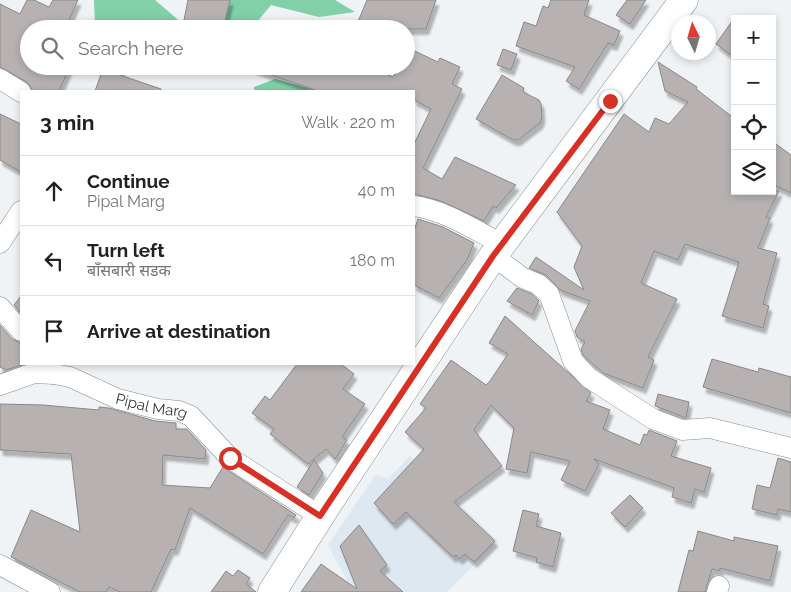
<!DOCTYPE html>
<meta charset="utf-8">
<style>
body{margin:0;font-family:Raleway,"Noto Sans Devanagari",sans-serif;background:#f2f2f2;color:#202124}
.controls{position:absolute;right:15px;top:15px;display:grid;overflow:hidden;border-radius:0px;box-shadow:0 2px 8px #0003}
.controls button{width:45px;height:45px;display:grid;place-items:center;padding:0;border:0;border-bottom:1px solid #e0e0e0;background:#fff;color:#202124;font:25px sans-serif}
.compass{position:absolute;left:671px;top:15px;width:45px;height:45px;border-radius:50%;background:#fff;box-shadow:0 2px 8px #0003;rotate:355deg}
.stop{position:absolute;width:15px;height:15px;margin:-11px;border:4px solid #d93025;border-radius:50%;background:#fff}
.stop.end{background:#d93025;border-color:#fff;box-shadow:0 1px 5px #0008}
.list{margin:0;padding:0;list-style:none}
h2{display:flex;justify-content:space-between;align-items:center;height:65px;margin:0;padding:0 20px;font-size:21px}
h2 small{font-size:16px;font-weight:400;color:#757577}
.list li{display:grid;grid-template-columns:32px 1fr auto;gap:15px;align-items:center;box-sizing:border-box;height:70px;padding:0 20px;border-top:1px solid #e0e0e0}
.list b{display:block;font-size:19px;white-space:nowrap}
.list p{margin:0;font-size:16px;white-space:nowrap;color:#757577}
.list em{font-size:16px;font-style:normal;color:#757577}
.icon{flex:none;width:28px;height:28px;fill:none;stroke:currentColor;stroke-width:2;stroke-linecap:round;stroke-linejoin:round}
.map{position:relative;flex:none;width:791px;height:592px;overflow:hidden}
.search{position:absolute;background:#fff;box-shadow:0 2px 8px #0003;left:20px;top:20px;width:395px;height:55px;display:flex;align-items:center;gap:12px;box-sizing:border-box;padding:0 18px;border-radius:28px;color:#757577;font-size:19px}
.panel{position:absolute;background:#fff;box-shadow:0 2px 8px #0003;left:20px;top:90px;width:395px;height:275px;border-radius:0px}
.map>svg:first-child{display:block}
.built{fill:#dee8f0}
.forest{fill:#81d0a8}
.building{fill:#b7b2b1;stroke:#8b8786;filter:url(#shadow)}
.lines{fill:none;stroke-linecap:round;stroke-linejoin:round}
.minor-casing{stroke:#898c8f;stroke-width:21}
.secondary-casing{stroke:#898c8f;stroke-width:29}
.minor{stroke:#fff;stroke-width:20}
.secondary{stroke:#fff;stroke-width:28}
.route{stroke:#d93025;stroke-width:6}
.labels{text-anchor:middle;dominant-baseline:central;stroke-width:4;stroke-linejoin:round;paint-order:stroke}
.street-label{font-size:15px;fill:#373839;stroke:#fff}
</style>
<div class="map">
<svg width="791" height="592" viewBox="0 0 791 592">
<defs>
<filter id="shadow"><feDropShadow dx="3" dy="5.5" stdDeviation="1" flood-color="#0004"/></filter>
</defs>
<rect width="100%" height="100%" fill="#eff3f5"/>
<path class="built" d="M410,456L498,541L447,592H353L328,545L376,474L388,479Z"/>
<g class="forest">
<path d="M94,0H155L183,24L185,29H95Z"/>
<path d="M219,0H335L355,12L319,17L271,5L251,29H208Z"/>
<path d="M275,79L320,91H254V87Z"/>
</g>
<g class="building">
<path d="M27,0H34L49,7L53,0H78L65,29H29V66H70L59,91H33L27,82L0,67V4L20,14Z"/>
<path d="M188,0H230L223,29L184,20Z"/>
<path d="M367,0H436L426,29H367L357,24Z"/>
<path d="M551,0H589L584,15L620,31L614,45L608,43L579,89L566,81L575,67L516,46L524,22L536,26L543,6L548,8Z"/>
<path d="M627,0H646L630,24L616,15Z"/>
<path d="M735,17V58L716,44Z"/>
<path d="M406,47L438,62L440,58L460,67L452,84L462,89L423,168L442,179L455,157L516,185L496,208L493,206L484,221L441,201L414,194V144L431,109L414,100V91H318L254,69V66H366L393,77L399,66H406Z"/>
<path d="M503,49L517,54L511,70L497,65Z"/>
<path d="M658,62L697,87L696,89L735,119V191H779L766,217L770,218L758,248L777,253L763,304L769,306L763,328L722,316L739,262L685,244L678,260L654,251L641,283L677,299L648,357L654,360L643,388L603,373L583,355L581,349L585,342L577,337L575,331L590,301L560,290L546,275L529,268L536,257L584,290L574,267L582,246L557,212L624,114L649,132L655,118L669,124L688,102L665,91Z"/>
<path d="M104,66H123L120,75L161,89V91H95Z"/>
<path d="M502,75L524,88L523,92L539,100L541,104L542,117L540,123L518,140H513L476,119Z"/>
<path d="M0,114L21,124V172L0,160Z"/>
<path d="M772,141L791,155V193L772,184Z"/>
<path d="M418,219L443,227L474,243L467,260L439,298L414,285V231Z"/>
<path d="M517,288L532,294L539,301L532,315L507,301Z"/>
<path d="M21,296V313L14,305Z"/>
<path d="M505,316L591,393L586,401L610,410L603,429L640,445L644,434L647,435L649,430L677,441L671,456L711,468L704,492L695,489L691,503L672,497L674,488L594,459L599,464L585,491L561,480L570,461L531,452L527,473L506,469L514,428L491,405L474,430L502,466L454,502L495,541L474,562L465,554L459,559L456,555L453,557L406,512L393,524L374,503L424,449L405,432L426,408L420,404L451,360L486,385L490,381L508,354L489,343Z"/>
<path d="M0,325L12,339L21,343V365L6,370L0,367Z"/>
<path d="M712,359L758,372L759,368L791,377V413L703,387Z"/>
<path d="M297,364H341L354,374L343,389L365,404L342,437L347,440L335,459L326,449L308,464L270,434L274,429L252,413L265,396L270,400Z"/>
<path d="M658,394L689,402L686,418L655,406Z"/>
<path d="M0,404L43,405L99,410V407L109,408L155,421L176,423V429H187L206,450L205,459L163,455L162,485L210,488L223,467L296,515L294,518L288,515L263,554L190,508L175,550L171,549L151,592H120L109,587L106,592H80L11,557L31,510L80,532L71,454L0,450Z"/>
<path d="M778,458L791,462V512L778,509L777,515L752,509L757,485L770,488Z"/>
<path d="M314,460L323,473L309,495L297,487Z"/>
<path d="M630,495L643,508L625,527L611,513Z"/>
<path d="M523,510L539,514L536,526L561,533L553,567L536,562L537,558L513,551Z"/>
<path d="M359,525L387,565L380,571L403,592H301L321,564L357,589L340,546Z"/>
<path d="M698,531L734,541V537L778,546L770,581L720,568V571L712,569L705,592H678L689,550L693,551Z"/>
<path d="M238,570L250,578L246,584L256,592H211L226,571L233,576Z"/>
</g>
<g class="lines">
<defs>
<g id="minor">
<path d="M0,79L21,92"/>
<path d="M414,206C444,210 475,230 502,244"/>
<path d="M0,243L21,211"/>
<path d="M493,256L523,278L538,284L549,294L573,361L589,378L653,419L682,430L710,428L791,448"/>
<path d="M0,307L21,331"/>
<path id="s1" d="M51,364L54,374L70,377L118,399L158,409L179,411L191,416L230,458L320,516"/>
<path d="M0,385L34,373L54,374"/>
<path d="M0,565L50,592"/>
<path d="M717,592L719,586"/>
</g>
<path id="secondary" d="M272,592L329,502L493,256L684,0"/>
</defs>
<use href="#minor" class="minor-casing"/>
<use href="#secondary" class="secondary-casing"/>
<use href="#minor" class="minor"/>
<use href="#secondary" class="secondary"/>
</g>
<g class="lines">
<path class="route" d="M230,458L320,516L493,256L610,101"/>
</g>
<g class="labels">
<g class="street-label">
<text stroke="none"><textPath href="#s1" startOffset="114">Pipal Marg</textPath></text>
</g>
</g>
</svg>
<div class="controls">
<button>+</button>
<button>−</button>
<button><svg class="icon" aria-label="locate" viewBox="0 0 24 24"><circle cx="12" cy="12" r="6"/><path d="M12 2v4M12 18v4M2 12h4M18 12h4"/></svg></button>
<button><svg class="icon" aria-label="layers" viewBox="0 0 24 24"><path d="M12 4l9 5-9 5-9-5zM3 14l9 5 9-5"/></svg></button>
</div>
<svg class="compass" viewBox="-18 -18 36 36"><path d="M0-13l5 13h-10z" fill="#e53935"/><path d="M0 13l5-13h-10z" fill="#757577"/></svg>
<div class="stop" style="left:230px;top:458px"></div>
<div class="stop end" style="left:610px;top:101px"></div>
<div class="search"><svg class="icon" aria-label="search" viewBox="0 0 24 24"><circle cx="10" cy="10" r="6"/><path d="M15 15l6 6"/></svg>Search here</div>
<section class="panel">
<h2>3 min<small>Walk · 220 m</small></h2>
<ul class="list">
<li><svg class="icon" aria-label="ahead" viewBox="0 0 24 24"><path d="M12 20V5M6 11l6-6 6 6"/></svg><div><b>Continue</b><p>Pipal Marg</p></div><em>40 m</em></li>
<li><svg class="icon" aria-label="left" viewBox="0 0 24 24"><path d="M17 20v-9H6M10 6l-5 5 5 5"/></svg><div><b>Turn left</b><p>बाँसबारी सडक</p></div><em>180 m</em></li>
<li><svg class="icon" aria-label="arrive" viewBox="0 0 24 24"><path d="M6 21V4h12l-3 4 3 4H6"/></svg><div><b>Arrive at destination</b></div></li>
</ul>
</section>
</div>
